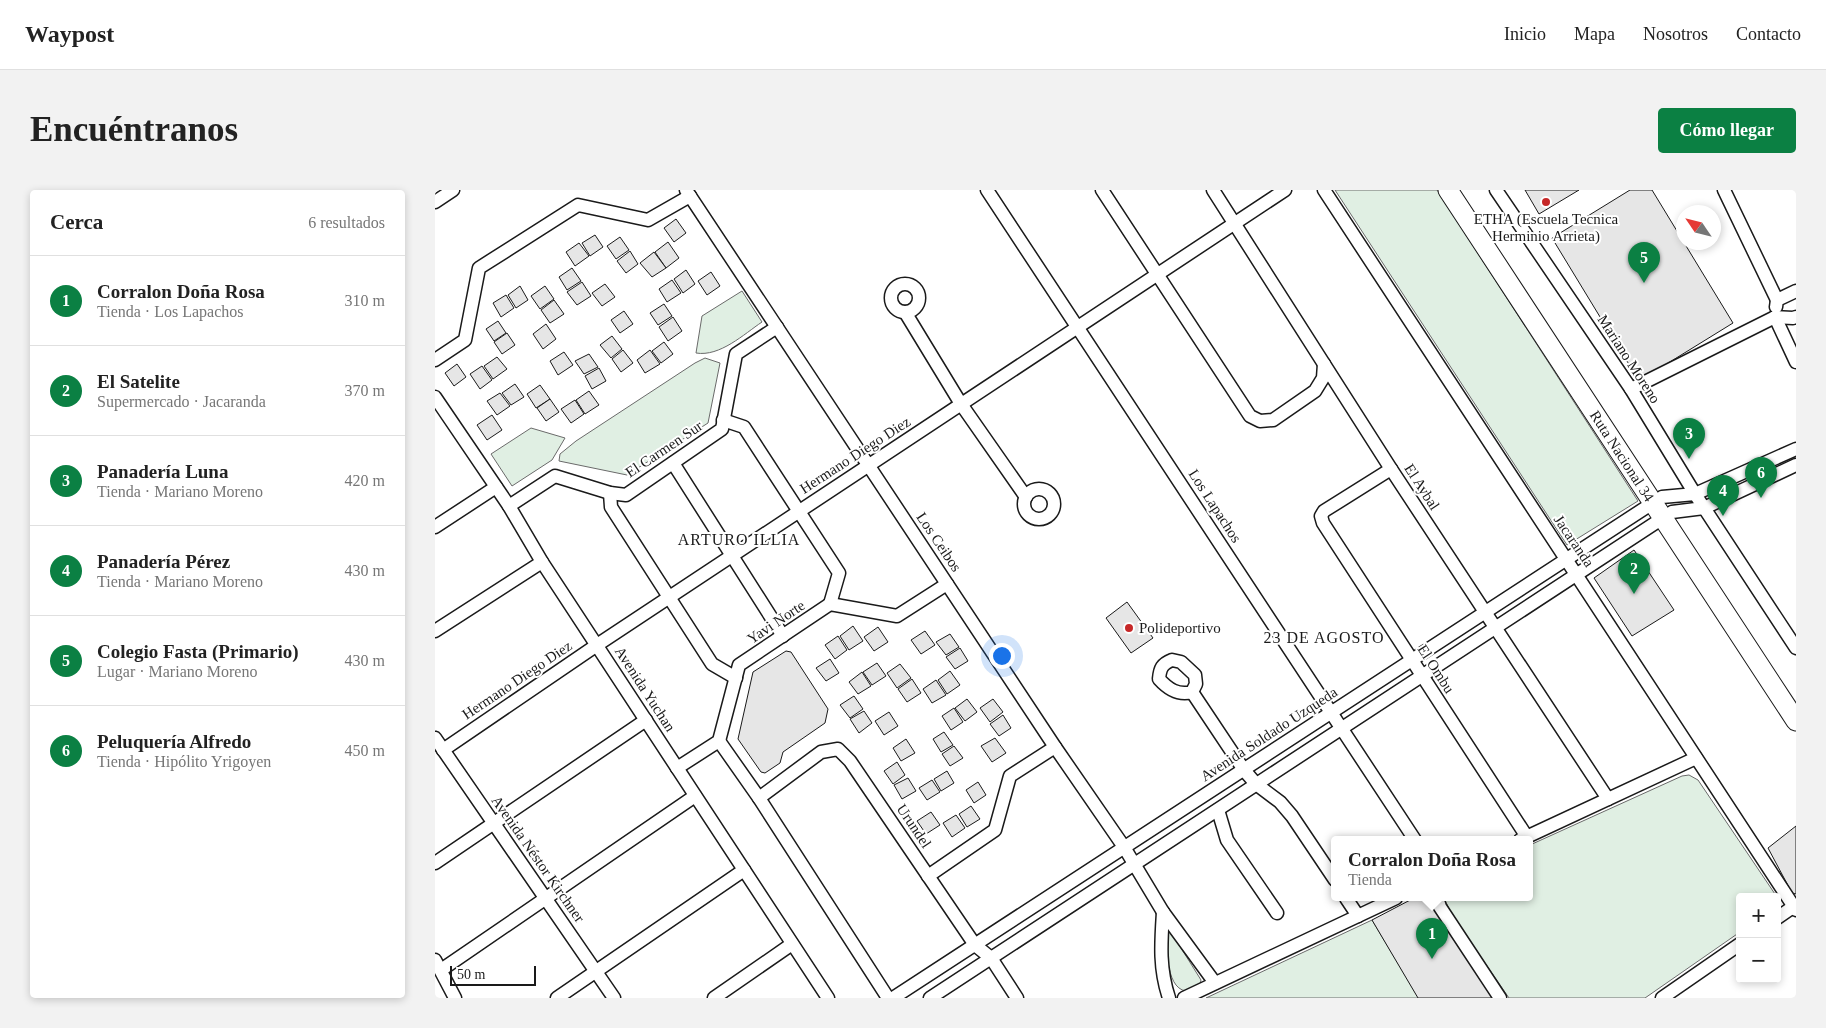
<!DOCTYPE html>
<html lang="es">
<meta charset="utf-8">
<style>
body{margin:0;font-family:Georgia,serif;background:#f2f2f2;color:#222}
.controls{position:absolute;right:15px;bottom:15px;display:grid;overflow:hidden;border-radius:5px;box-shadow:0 2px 8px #0003}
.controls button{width:45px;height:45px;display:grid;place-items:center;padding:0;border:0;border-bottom:1px solid #e0e0e0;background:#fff;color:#222;font:25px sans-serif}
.compass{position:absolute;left:1241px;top:15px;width:45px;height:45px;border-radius:50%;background:#fff;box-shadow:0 2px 8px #0003;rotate:305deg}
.scale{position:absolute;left:15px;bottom:12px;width:86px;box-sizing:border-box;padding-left:5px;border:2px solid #1a1a1a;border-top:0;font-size:14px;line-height:18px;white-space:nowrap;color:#1a1a1a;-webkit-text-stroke:4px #fff;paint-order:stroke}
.you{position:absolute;left:566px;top:465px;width:18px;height:18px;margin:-12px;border:4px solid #fff;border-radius:50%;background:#1a73e8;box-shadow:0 0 0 8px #1a73e833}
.badge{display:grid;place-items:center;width:32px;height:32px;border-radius:50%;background:#0b8043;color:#fff;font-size:16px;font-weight:700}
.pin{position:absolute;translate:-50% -41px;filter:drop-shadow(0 1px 2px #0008)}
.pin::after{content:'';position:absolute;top:26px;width:18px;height:15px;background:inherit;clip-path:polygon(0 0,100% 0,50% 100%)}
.popup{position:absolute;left:896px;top:646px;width:202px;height:65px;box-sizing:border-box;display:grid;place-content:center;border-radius:5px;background:#fff;filter:drop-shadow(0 1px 4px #0005);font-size:16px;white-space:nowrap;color:#767676}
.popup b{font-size:19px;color:#222}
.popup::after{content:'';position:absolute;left:50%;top:100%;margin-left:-10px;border:10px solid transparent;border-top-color:#fff}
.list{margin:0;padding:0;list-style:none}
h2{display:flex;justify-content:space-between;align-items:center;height:65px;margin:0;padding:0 20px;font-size:21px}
h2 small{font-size:16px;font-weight:400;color:#767676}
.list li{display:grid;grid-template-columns:32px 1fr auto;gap:15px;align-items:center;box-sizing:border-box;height:90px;padding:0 20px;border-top:1px solid #e0e0e0}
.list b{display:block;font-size:19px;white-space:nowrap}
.list p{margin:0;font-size:16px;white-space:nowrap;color:#767676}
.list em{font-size:16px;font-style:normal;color:#767676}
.map{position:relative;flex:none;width:1361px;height:808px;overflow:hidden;border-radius:5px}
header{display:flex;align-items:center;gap:30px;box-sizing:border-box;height:70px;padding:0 25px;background:#fff;border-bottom:1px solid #e0e0e0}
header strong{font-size:24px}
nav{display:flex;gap:28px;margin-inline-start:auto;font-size:18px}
.intro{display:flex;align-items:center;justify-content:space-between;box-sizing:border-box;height:120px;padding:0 30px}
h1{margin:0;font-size:35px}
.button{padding:12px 22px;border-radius:5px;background:#0b8043;color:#fff;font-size:18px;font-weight:700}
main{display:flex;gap:30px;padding:0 30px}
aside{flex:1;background:#fff;border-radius:5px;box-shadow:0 2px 8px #0003}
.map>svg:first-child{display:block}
.green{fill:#e0efe3;stroke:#6a6a6a}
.building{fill:#e6e6e6;stroke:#1a1a1a}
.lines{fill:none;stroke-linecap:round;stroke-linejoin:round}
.minor-casing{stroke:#1a1a1a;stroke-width:15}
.highway-casing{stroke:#1a1a1a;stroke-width:21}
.minor{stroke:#fff;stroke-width:12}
.highway{stroke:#fff;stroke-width:19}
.poi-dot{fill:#c62828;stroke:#fff;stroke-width:2}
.labels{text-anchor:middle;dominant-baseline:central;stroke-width:4;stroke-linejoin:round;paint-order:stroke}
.poi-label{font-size:15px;fill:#1a1a1a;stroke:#fff}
.street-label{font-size:15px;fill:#1a1a1a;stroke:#fff}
.neighbourhood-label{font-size:16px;letter-spacing:1px;fill:#1a1a1a;stroke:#fff}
</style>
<header>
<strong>Waypost</strong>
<nav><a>Inicio</a><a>Mapa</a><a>Nosotros</a><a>Contacto</a></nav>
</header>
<div class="intro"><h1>Encuéntranos</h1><a class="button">Cómo llegar</a></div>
<main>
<aside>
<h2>Cerca<small>6 resultados</small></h2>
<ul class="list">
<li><span class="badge">1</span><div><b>Corralon Doña Rosa</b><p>Tienda · Los Lapachos</p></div><em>310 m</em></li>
<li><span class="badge">2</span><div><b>El Satelite</b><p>Supermercado · Jacaranda</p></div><em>370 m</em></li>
<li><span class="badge">3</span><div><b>Panadería Luna</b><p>Tienda · Mariano Moreno</p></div><em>420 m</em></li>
<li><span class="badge">4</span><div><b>Panadería Pérez</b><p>Tienda · Mariano Moreno</p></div><em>430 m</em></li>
<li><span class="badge">5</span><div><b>Colegio Fasta (Primario)</b><p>Lugar · Mariano Moreno</p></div><em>430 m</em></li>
<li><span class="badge">6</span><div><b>Peluquería Alfredo</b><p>Tienda · Hipólito Yrigoyen</p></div><em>450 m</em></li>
</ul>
</aside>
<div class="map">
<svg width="1361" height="808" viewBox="0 0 1361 808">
<rect width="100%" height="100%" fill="#fff"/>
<g class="green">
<path d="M900,0H1002L1203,311L1132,355Z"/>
<path d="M307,101L327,132C309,144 285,167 261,163L267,126Z"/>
<path d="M270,168L285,173L273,233L192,285L124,271L125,264L141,251L260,173Z"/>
<path d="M96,238L130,248L117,270L77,296L56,264Z"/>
<path d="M1254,585L1263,590L1342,707H1305V742L1210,808H1074L1017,725L1009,708H1094L1095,655L1247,586Z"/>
<path d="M937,730L984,808H771Z"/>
<path d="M731,734L766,790L765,794L751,801C729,798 732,750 731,734Z"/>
</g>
<g class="building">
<path d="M1090,0H1144L1104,24Z"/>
<path d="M1195,0H1217L1298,133L1204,191L1117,48Z"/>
<path d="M241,29L251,43L239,52L229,38Z"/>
<path d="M160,45L168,57L155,66L147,53Z"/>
<path d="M185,47L194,60L181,69L172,56Z"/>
<path d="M233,52L244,68L231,78L220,62Z"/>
<path d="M144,53L154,66L140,76L131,62Z"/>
<path d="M195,61L203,74L191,83L182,71Z"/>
<path d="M219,62L231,78L217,87L205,73Z"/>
<path d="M137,78L146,91L132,100L124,87Z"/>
<path d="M251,80L260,94L248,103L239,89Z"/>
<path d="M276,82L285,96L272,105L263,91Z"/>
<path d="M237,90L246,103L232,112L224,99Z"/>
<path d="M147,92L156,106L142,115L132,102Z"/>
<path d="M170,94L180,107L167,116L157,103Z"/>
<path d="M85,96L93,110L81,118L73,105Z"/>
<path d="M110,96L119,109L105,119L96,106Z"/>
<path d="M71,105L79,118L66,127L58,113Z"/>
<path d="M119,110L129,124L115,133L106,120Z"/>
<path d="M229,114L237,126L223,135L215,123Z"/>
<path d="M189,121L198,134L185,143L176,130Z"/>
<path d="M238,127L247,141L233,151L224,137Z"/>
<path d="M63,131L71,143L59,151L51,139Z"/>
<path d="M111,134L121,149L108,159L98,144Z"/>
<path d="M72,143L80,155L67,164L59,152Z"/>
<path d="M177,146L187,159L176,168L165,155Z"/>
<path d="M229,152L238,164L226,173L217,161Z"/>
<path d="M188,160L198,173L186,182L177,169Z"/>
<path d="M215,160L225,174L210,183L202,170Z"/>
<path d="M129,162L138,175L123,185L115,171Z"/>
<path d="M154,164L163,177L149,184L140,171Z"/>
<path d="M62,167L72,179L58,189L49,176Z"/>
<path d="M22,174L31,187L19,196L10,183Z"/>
<path d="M47,176L57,190L45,199L35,184Z"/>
<path d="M164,178L171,191L157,199L150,186Z"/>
<path d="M80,194L89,207L76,215L67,203Z"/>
<path d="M105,195L115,209L101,218L92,204Z"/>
<path d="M154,201L164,215L150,224L141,210Z"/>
<path d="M65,203L75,216L62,225L52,211Z"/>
<path d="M115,209L124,222L111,231L102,218Z"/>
<path d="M140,210L149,224L136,233L126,219Z"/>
<path d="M57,225L67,240L52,250L42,235Z"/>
<path d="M1199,360L1239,420L1197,446L1159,388Z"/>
<path d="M692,412L718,448L696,463L671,428Z"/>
<path d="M418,436L428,451L414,460L405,446Z"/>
<path d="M443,437L453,452L439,461L429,447Z"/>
<path d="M490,441L500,455L486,464L476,450Z"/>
<path d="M515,444L524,457L511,465L501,452Z"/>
<path d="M403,446L412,460L400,469L390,455Z"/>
<path d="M525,458L533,471L520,479L511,467Z"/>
<path d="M351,461L356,462L393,519L390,533L348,562L345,573L330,583L326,582L303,549L318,482Z"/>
<path d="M395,469L404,483L391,491L381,478Z"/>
<path d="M442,473L451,486L437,495L428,482Z"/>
<path d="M465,474L476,488L462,498L452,483Z"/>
<path d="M515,481L525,495L512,504L503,490Z"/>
<path d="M427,482L436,496L423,504L414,492Z"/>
<path d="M477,489L486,503L472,512L463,499Z"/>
<path d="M501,490L511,505L497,513L488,499Z"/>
<path d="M419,506L428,519L415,528L405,515Z"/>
<path d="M532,509L542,522L530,531L520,518Z"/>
<path d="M558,509L568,522L555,532L545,518Z"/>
<path d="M519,518L528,532L516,540L507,526Z"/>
<path d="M429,521L437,533L424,543L415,529Z"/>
<path d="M454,522L463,536L449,545L440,531Z"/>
<path d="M568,525L576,538L564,546L555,534Z"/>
<path d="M509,542L518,555L506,562L498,549Z"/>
<path d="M560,548L571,563L557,572L546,556Z"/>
<path d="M471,549L480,563L466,571L458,558Z"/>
<path d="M519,556L528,568L515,576L507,564Z"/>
<path d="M462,572L470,585L458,594L449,581Z"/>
<path d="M512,581L519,593L506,601L499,589Z"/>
<path d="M473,588L481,601L467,609L459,595Z"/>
<path d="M497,590L505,602L492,610L484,598Z"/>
<path d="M543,592L551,605L539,613L531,600Z"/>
<path d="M536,616L545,629L532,637L524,624Z"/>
<path d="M496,622L505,635L491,644L482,631Z"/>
<path d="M521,625L530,638L517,647L508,633Z"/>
<path d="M1361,636V704L1357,703L1333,658Z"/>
<path d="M979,708H989L996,712L1060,808H983L937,730Z"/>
</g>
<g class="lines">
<defs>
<g id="minor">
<path d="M251,0L620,557L689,657L728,722L780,793"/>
<path d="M552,0L980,650"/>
<path d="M667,0L815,226L825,231L838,230L880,201L888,188L889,174"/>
<path d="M778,0L956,279L1173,609"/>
<path d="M889,0L1361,720"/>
<path d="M1061,0L1196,199L1260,304L1361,458"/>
<path d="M1289,0L1342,110"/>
<path d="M0,12L18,0"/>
<circle cx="470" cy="108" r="14"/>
<path d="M1341,117L1342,110L1361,101"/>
<path d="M470,122L526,214L591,307"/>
<path d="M1340,127L1361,172"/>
<path d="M0,170L30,150L44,78L143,15L213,30L255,6"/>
<path d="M1196,199L1340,127L1358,128L1361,127"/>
<path d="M0,207L74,316L107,372L393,808"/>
<path d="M288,230L309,237L404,383L395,414"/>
<path d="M238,273L348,446"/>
<path d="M956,279L889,321L886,326L888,333L1092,647"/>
<circle cx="604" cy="314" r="15"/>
<path d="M175,303L176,317L277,474L301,488"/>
<path d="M74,316L120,286L175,303L191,305L287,239L301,164L342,137"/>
<path d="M0,337L61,297"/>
<path d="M0,441L107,372"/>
<path d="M737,470L746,472L760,485L761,494L757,502C743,506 733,499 724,489C725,478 727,474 737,470Z"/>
<path d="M757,502L809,580L821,594L845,612L857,626L900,690"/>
<path d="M0,548L179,808"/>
<path d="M284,551L324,608L453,808"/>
<path d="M8,560L162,455L850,0"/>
<path d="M242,578L284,551L304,475L395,414L462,426L512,394"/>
<path d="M324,608L386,562L403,559L415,571L540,755L556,768L582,808"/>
<path d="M783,620L792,650L842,723"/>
<path d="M1085,650L1261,568"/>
<path d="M0,673L211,530"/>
<path d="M493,686L560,640L575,586L620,557"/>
<path d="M911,708L923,726"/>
<path d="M1002,708L1005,717L1065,808"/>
<path d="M728,722C726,753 724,778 734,808"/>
<path d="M1342,728L1361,715"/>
<path d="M0,770L20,808"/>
<path d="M6,780L260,606"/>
<path d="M122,808L309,680"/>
<path d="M279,808L357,754"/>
<path d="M458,808L1227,307L1260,304L1361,259"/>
<path d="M495,808L1237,322L1269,318L1361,275"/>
<path d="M749,808L961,708"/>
<path d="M1227,808L1305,754"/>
</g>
<path id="highway" d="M1013,0L1361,531"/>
</defs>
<use href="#minor" class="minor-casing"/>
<use href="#highway" class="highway-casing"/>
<use href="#minor" class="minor"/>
<use href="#highway" class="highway"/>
</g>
<g class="poi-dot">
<circle cx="1111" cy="12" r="5"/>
<circle cx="694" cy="438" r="5"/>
</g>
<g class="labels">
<g class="poi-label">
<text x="1111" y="29">ETHA (Escuela Tecnica<tspan x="1111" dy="17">Herminio Arrieta)</tspan></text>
<text x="704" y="438" text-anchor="start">Polideportivo</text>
</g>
<g class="street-label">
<text transform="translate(1194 169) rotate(57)">Mariano Moreno</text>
<text transform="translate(229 259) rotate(-34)">El Carmen Sur</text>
<text transform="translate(420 265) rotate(-33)">Hermano Diego Diez</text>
<text transform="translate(1187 266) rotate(57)">Ruta Nacional 34</text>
<text transform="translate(987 297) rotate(57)">El Aybal</text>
<text transform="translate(780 316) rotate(57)">Los Lapachos</text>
<text transform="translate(1139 351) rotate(56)">Jacaranda</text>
<text transform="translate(504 352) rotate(56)">Los Ceibos</text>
<text transform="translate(341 432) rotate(-34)">Yavi Norte</text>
<text transform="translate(1001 479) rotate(57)">El Ombu</text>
<text transform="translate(82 490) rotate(-34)">Hermano Diego Diez</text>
<text transform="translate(210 499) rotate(57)">Avenida Yuchan</text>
<text transform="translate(834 544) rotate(-33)">Avenida Soldado Uzqueda</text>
<text transform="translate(479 636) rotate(56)">Urundel</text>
<text transform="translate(103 669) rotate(55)">Avenida Néstor Kirchner</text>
</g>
<g class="neighbourhood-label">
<text x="304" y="349">ARTURO ILLIA</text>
<text x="889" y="447">23 DE AGOSTO</text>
</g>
</g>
</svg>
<div class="controls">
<button>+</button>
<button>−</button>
</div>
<svg class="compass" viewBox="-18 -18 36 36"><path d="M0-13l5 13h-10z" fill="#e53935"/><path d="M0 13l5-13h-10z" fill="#767676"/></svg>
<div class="scale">50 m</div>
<div class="you"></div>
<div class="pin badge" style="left:997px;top:769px">1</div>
<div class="popup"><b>Corralon Doña Rosa</b>Tienda</div>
<div class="pin badge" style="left:1199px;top:404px">2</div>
<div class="pin badge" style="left:1254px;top:269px">3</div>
<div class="pin badge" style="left:1288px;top:326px">4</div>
<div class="pin badge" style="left:1209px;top:93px">5</div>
<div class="pin badge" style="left:1326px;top:308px">6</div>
</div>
</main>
